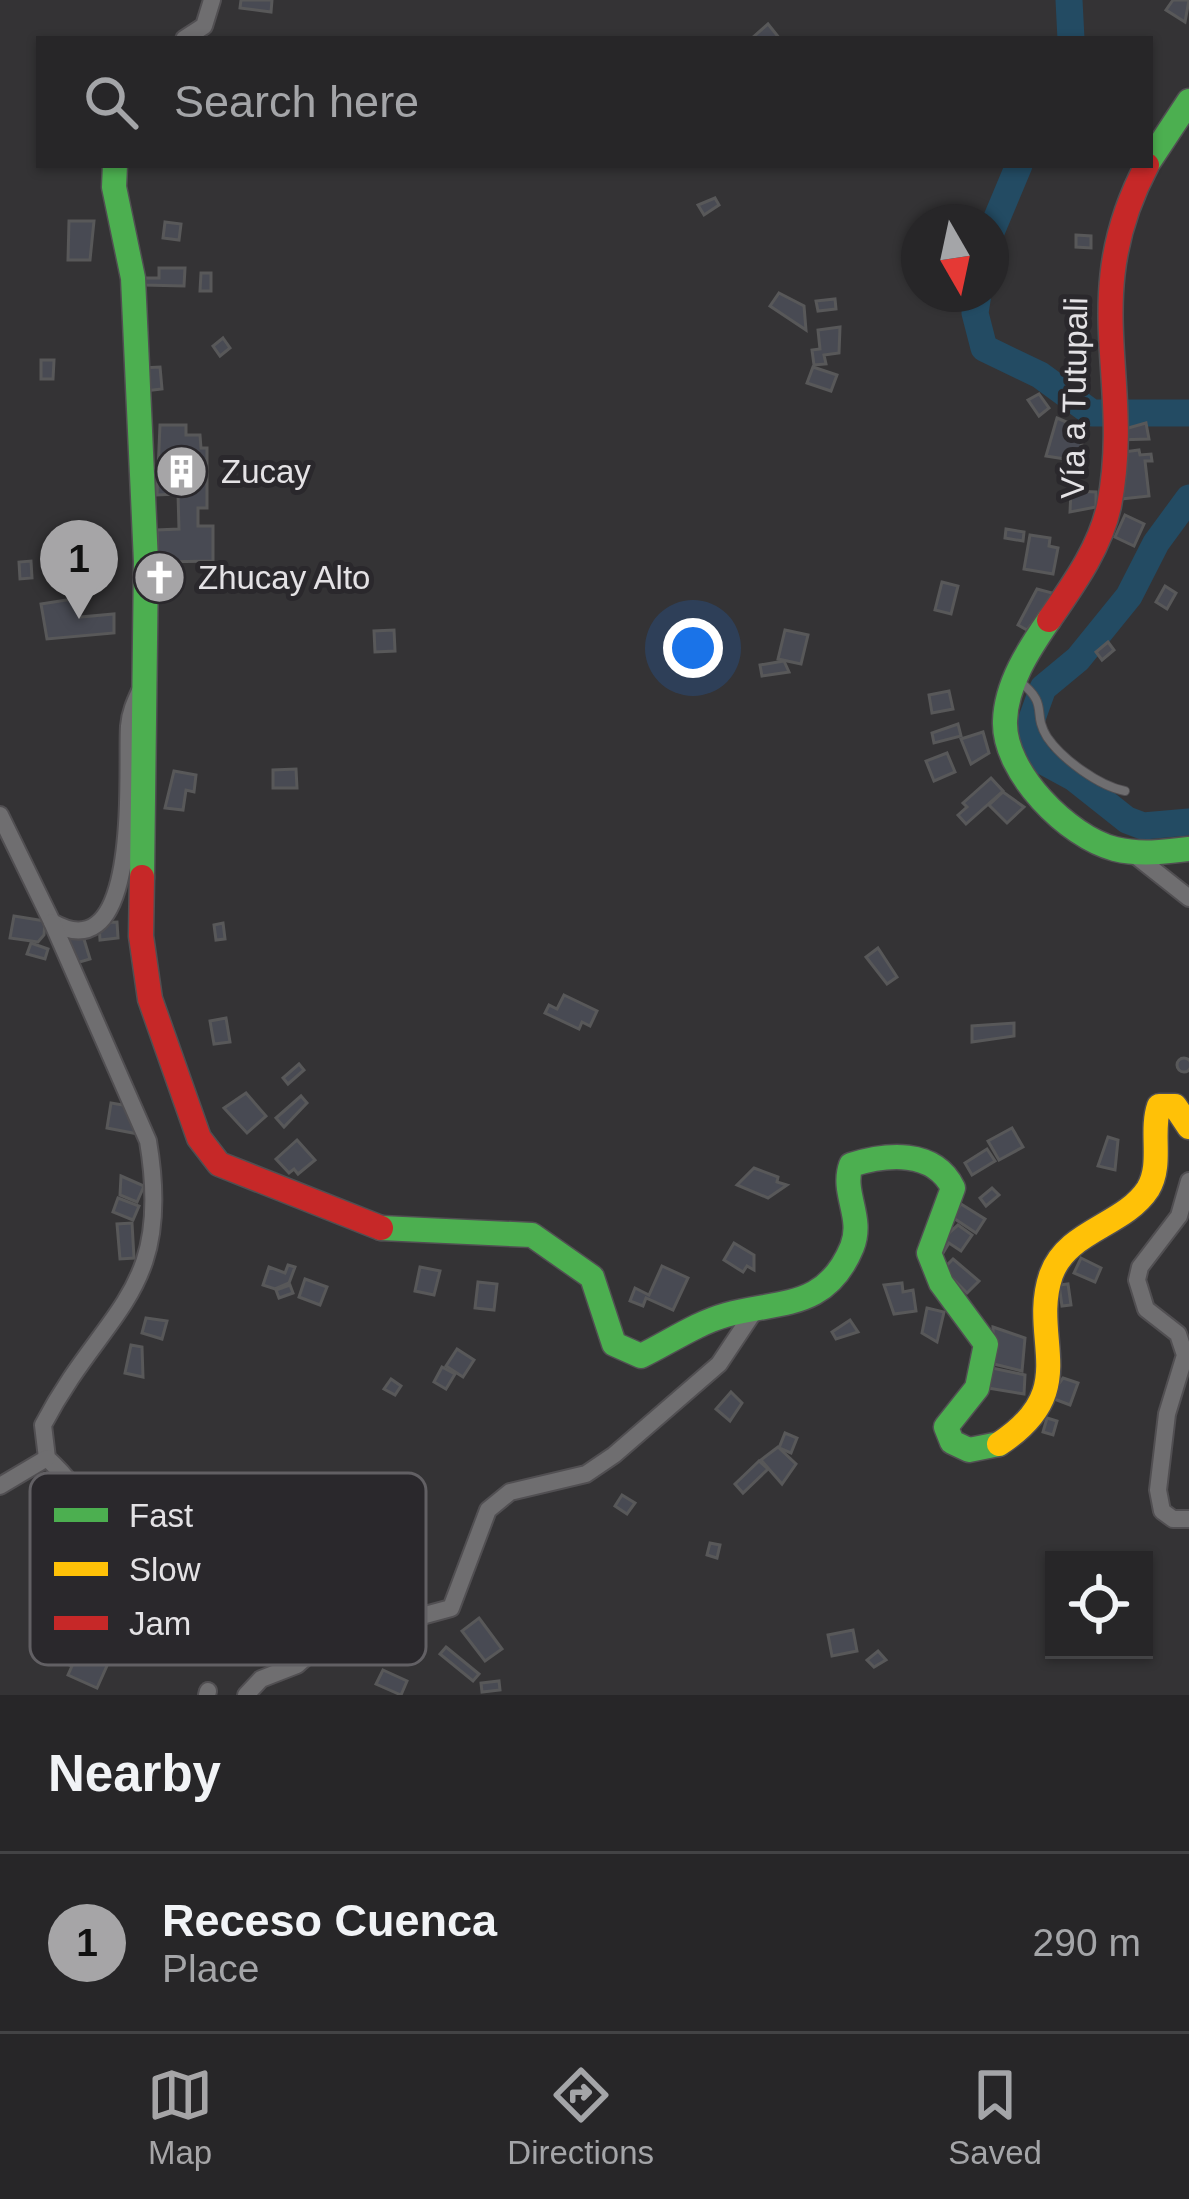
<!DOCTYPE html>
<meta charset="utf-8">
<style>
body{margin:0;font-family:Helvetica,sans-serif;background:#333234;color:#f1f3f6}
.controls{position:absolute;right:36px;bottom:36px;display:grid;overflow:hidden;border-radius:0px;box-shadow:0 3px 9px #0004}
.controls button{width:108px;height:108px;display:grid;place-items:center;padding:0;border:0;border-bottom:3px solid #434345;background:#272628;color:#f1f3f6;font:60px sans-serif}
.compass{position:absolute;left:901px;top:204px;width:108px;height:108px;border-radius:50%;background:#272628;box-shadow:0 3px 9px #0004;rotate:171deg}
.you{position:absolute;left:693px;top:648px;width:42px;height:42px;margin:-30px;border:9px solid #fff;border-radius:50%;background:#1a73e8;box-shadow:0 0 0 18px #1a73e833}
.badge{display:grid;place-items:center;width:78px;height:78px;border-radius:50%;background:#a6a5a7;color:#111;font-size:39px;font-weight:700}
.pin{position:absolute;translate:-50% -99px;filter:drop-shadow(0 3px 6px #0008)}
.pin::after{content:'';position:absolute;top:63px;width:42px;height:36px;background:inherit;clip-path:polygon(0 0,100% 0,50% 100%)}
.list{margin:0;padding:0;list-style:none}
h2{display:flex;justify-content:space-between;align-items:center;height:156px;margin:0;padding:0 48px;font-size:51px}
h2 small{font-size:39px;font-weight:400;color:#a4a5a8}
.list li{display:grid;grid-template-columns:78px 1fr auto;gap:36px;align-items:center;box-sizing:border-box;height:180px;padding:0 48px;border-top:3px solid #434345}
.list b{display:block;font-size:45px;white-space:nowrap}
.list p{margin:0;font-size:39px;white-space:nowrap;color:#a4a5a8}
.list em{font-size:39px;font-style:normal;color:#a4a5a8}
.icon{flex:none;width:66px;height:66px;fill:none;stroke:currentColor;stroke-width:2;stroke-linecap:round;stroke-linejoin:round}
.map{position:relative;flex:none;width:1189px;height:1695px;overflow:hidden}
.search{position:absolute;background:#272628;box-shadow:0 3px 9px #0004;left:36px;right:36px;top:36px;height:132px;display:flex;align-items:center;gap:30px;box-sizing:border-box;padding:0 42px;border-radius:0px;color:#a4a5a8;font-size:45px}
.sheet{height:336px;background:#272628}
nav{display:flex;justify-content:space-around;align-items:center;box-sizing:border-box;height:168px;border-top:3px solid #434345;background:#272628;font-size:33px;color:#a4a5a8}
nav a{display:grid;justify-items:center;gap:6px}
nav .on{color:#a6a5a7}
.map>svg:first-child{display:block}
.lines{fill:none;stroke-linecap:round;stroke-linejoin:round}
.river{stroke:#234b63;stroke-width:27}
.building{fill:#484a53;stroke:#585859;stroke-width:3}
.lane-casing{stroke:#514f52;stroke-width:10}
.street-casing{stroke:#514f52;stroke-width:20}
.fast-casing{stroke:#514f52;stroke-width:27}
.slow-casing{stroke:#514f52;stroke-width:27}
.jam-casing{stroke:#514f52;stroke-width:27}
.lane{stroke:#6f6e70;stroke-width:8}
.street{stroke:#6f6e70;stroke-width:16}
.fast{stroke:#4caf50;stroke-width:24}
.slow{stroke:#ffc107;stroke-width:24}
.jam{stroke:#c62828;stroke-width:24}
.labels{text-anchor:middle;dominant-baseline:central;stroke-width:10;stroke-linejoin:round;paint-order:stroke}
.street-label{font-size:33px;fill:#e4e2e5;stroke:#2a282c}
.poi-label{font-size:33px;fill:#e4e2e5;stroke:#2a282c;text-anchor:start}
.key{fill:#2a282c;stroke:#626064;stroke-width:3}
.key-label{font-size:33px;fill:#e4e2e5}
</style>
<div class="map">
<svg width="1189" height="1695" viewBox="0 0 1189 1695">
<rect width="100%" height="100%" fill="#343335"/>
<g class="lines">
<g class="river">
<path d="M1069,0L1071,39"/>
<path d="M991,232L1019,165"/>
<path d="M978,294L975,313L984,348L1040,375L1092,413H1189"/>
<path d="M1189,498L1156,543L1129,596L1078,659L1043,688L1030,724L1039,759L1074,778L1127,820L1143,826L1189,822"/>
</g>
</g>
<g class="building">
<path d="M241,0H272L271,12L240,8Z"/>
<path d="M1173,0H1189L1185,22L1166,10Z"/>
<path d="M768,24L780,39H751Z"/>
<path d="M715,198L719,205L704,215L698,205Z"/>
<path d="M69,221H94L90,260H68Z"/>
<path d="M165,222L181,224L179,240L163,238Z"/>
<path d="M1076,235L1091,236V248L1076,247Z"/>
<path d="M159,268H185L184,286L144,285V278H159Z"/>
<path d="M201,273H211V291H200Z"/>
<path d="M779,293L804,306L806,330L770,306Z"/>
<path d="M835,299L836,309L818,311L816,301Z"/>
<path d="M840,327L839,353L824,355L826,364L814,365L812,350L820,349L818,330Z"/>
<path d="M223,338L230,348L220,356L213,346Z"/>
<path d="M41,360H54L53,379H41Z"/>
<path d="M160,367L162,389L144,391L142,368Z"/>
<path d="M813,367L837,375L831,391L807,383Z"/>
<path d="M1039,394L1049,408L1039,416L1028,400Z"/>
<path d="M1057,418L1085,430L1078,461L1046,456Z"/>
<path d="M1146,423L1149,439L1116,440L1114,432Z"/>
<path d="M160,425H186V435H200L201,448H207V508H198V526H213V561L158,562L157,530L179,529L178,494L157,495Z"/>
<path d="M1139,450L1140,455L1151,454L1152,461H1145L1149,496L1121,499L1125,463L1117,464L1116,453Z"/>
<path d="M1071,491L1096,492V507L1070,512Z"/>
<path d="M1125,515L1144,524L1134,546L1115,537Z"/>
<path d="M1006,529L1024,532L1023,541L1005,538Z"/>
<path d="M1030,535L1050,538L1049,546L1058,548L1053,574L1024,569Z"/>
<path d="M31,561L32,578L20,579L19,562Z"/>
<path d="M942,582L958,586L951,614L935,610Z"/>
<path d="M1165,586L1176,593L1167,609L1156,602Z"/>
<path d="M1037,589L1056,594L1027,630L1018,625Z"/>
<path d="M79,598L80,617L114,614V633L47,639L41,604Z"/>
<path d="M394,630L395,651L375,652L374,631Z"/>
<path d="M785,630L808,635L801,664L778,659Z"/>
<path d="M1108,642L1114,650L1102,660L1096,652Z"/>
<path d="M784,661L789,672L762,676L760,665Z"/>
<path d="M949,691L953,709L932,713L929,695Z"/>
<path d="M958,724L961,736L934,743L932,733Z"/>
<path d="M983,732L989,753L971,764L961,739Z"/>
<path d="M947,753L955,772L934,781L926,761Z"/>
<path d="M296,769L297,788H273V770Z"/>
<path d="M174,771L196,775L194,792L186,790L183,810L165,808Z"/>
<path d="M991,778L1003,791L966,824L958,815L967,807L963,803Z"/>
<path d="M1003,792L1024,807L1007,823L989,805Z"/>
<path d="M14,916L45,921L44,935L38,942L10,938Z"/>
<path d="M117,922L118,938L100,940L99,923Z"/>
<path d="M223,923L225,939L216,940L214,925Z"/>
<path d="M64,934L83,936L90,959L73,964Z"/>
<path d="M31,943L48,949L45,959L27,954Z"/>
<path d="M878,948L897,977L887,984L866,957Z"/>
<path d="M564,995L597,1011L590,1026L582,1022L579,1029L545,1013L549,1005L557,1009Z"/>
<path d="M226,1018L230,1042L214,1044L210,1021Z"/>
<path d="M1014,1023V1036L972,1042V1026Z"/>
<circle cx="1184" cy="1065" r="7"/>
<path d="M299,1064L304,1070L288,1084L283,1078Z"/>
<path d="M246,1093L266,1116L247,1133L224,1108Z"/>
<path d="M301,1096L307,1103L284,1127L276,1118Z"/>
<path d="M111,1103L129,1106L138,1134L107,1128Z"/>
<path d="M1012,1128L1023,1147L999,1160L988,1141Z"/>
<path d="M1108,1137L1118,1140L1115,1170L1098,1166Z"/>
<path d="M297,1140L315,1160L298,1174L294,1169L289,1173L276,1159Z"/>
<path d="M987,1149L995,1161L972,1175L965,1163Z"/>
<path d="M754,1168L778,1177L777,1182L787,1185L768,1198L737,1185Z"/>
<path d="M121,1176L144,1186L137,1202L120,1195Z"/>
<path d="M992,1188L999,1195L986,1206L980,1198Z"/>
<path d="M118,1198L139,1206L133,1220L113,1212Z"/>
<path d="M961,1204L985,1219L976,1233L952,1217Z"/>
<path d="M132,1223L134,1258L120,1259L117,1224Z"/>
<path d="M958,1225L972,1235L961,1251L949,1243L943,1253L934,1246Z"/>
<path d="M734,1243L754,1255V1270L747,1266L743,1272L724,1260Z"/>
<path d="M1081,1258L1101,1268L1095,1282L1074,1273Z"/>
<path d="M953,1259L979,1281L967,1293L943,1269Z"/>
<path d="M288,1265L295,1267L289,1283L275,1289L263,1285L269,1267L285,1273Z"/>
<path d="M662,1266L688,1278L673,1310L646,1298L643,1306L630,1301L635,1288L649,1295Z"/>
<path d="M420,1267L440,1271L434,1295L415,1291Z"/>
<path d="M305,1279L327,1287L320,1305L299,1297Z"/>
<path d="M478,1282L497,1284L494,1310L475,1308Z"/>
<path d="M902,1283L903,1292L913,1290L916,1311L894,1314L884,1285Z"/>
<path d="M1068,1284L1071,1305L1062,1306L1059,1285Z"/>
<path d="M290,1285L293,1293L279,1298L276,1290Z"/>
<path d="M927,1308L944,1312L937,1342L922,1333Z"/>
<path d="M146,1318L167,1321L162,1339L142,1333Z"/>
<path d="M850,1320L858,1332L836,1339L832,1332Z"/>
<path d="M993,1327L1025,1338L1022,1371L994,1364Z"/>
<path d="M131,1345L142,1347L143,1377L125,1373Z"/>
<path d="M457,1349L474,1360L463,1377L446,1366Z"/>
<path d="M442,1367L455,1374L446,1389L434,1382Z"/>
<path d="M992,1368L1025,1375L1024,1394L988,1388Z"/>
<path d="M1063,1378L1078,1383L1070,1405L1049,1397Z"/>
<path d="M391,1379L401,1386L395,1395L384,1389Z"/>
<path d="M731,1392L742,1403L730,1421L716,1409Z"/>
<path d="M1047,1418L1057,1421L1053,1435L1043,1432Z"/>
<path d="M785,1433L797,1438L791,1453L779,1448Z"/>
<path d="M778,1447L796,1464L782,1484L761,1460Z"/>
<path d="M759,1461L768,1469L743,1493L735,1484Z"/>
<path d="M622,1495L635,1503L627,1514L615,1506Z"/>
<path d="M710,1543L720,1545L717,1558L707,1555Z"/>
<path d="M479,1618L502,1649L485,1661L462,1631Z"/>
<path d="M853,1630L857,1651L832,1656L828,1635Z"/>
<path d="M90,1644L110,1659L97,1688L68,1675L72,1666L65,1663L71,1650L78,1653Z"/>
<path d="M446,1647L479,1674L473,1681L440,1654Z"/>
<path d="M878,1651L886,1660L874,1667L867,1660Z"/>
<path d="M383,1670L407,1681L401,1695L376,1684Z"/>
<path d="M499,1681L500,1690L482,1692L481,1683Z"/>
</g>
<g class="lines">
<defs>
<path id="lane" d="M1018,680C1051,706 1031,711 1047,737C1062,759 1099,786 1125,791"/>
<g id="street">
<path d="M184,39L204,26L212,0"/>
<path d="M0,815L52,922C143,975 126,765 129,726C130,713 135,702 140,691"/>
<path d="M1136,856L1189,898"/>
<path d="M52,922L148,1141C174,1294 104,1308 43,1425L47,1458C93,1500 107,1546 126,1604"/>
<path d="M1189,1181L1179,1216L1140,1267L1137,1280L1146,1309L1178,1334L1185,1355L1167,1414L1158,1490L1162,1511L1173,1519H1189"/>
<path d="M0,1486L47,1458"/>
<path d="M207,1695L208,1691"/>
<path d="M246,1695L261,1679L297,1665L322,1643L451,1608L488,1510L510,1492L586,1474L614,1455L719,1364L755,1310"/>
</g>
<g id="fast">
<path d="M1150,160L1189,101"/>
<path d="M115,165L114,187L133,278L146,562L142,877"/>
<path d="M1049,620C1029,649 1006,684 1005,721C1003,772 1068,837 1115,849C1139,855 1165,852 1189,849"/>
<path d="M381,1228L532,1235L592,1277L614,1344L641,1356C668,1343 697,1323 726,1315C781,1300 826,1310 852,1247C864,1217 841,1193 851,1165C886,1154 934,1149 953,1188L929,1253L941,1283L986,1344L977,1388L946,1427L952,1442L969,1450L999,1444"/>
</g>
<path id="slow" d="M999,1444C1083,1389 1029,1340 1051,1275C1067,1230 1124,1226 1148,1189C1163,1164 1150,1132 1159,1106H1175L1189,1127"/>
<g id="jam">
<path d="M1049,620C1073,585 1100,548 1109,506C1134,380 1077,297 1147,165"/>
<path d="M142,877L141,936L150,999L199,1138L219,1164L381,1228"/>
</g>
</defs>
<use href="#lane" class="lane-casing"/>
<use href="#street" class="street-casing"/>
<use href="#fast" class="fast-casing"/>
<use href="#slow" class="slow-casing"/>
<use href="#jam" class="jam-casing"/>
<use href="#lane" class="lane"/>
<use href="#street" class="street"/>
<use href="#fast" class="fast"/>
<use href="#slow" class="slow"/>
<use href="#jam" class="jam"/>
</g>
<defs>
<symbol id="building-disc" viewBox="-11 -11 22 22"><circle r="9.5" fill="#a6a5a7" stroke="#2a282c"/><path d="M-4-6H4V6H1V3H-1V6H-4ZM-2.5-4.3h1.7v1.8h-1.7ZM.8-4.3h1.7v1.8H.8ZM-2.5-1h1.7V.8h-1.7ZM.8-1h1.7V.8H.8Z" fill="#fff"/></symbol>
<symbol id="church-disc" viewBox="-11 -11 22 22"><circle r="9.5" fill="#a6a5a7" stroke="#2a282c"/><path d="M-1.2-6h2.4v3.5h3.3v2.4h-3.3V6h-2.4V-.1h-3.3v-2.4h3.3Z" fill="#fff"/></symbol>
</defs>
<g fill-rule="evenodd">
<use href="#building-disc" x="152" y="442" width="59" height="59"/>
<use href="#church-disc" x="130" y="548" width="59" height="59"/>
</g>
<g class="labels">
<g class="street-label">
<text transform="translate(1074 398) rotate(-89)">Vía a Tutupali</text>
</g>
<g class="poi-label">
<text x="221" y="471">Zucay</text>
<text x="198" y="577">Zhucay Alto</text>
</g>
</g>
<rect x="30" y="1473" width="396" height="192" rx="18" class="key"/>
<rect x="54" y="1508" width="54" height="14" fill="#4caf50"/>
<rect x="54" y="1562" width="54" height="14" fill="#ffc107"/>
<rect x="54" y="1616" width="54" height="14" fill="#c62828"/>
<g class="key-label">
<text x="129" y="1527">Fast</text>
<text x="129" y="1581">Slow</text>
<text x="129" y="1635">Jam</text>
</g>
</svg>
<div class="controls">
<button><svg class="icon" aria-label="locate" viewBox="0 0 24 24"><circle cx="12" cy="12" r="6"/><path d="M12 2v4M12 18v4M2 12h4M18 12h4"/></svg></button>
</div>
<svg class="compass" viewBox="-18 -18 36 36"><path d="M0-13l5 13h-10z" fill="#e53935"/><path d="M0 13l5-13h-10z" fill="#a4a5a8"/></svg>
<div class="you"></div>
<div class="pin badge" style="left:79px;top:619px">1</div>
<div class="search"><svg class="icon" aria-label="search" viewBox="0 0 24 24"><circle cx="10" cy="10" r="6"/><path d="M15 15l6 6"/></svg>Search here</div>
</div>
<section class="sheet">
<h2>Nearby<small></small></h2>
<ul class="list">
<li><span class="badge">1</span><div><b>Receso Cuenca</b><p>Place</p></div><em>290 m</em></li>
</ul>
</section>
<nav>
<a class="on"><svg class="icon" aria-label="map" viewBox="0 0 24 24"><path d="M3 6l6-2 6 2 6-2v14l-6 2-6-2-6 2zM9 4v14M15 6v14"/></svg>Map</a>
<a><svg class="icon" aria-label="directions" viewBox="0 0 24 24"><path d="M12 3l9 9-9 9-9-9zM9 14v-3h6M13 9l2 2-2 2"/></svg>Directions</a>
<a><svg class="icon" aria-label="saved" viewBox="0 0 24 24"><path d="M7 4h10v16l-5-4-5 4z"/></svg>Saved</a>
</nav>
